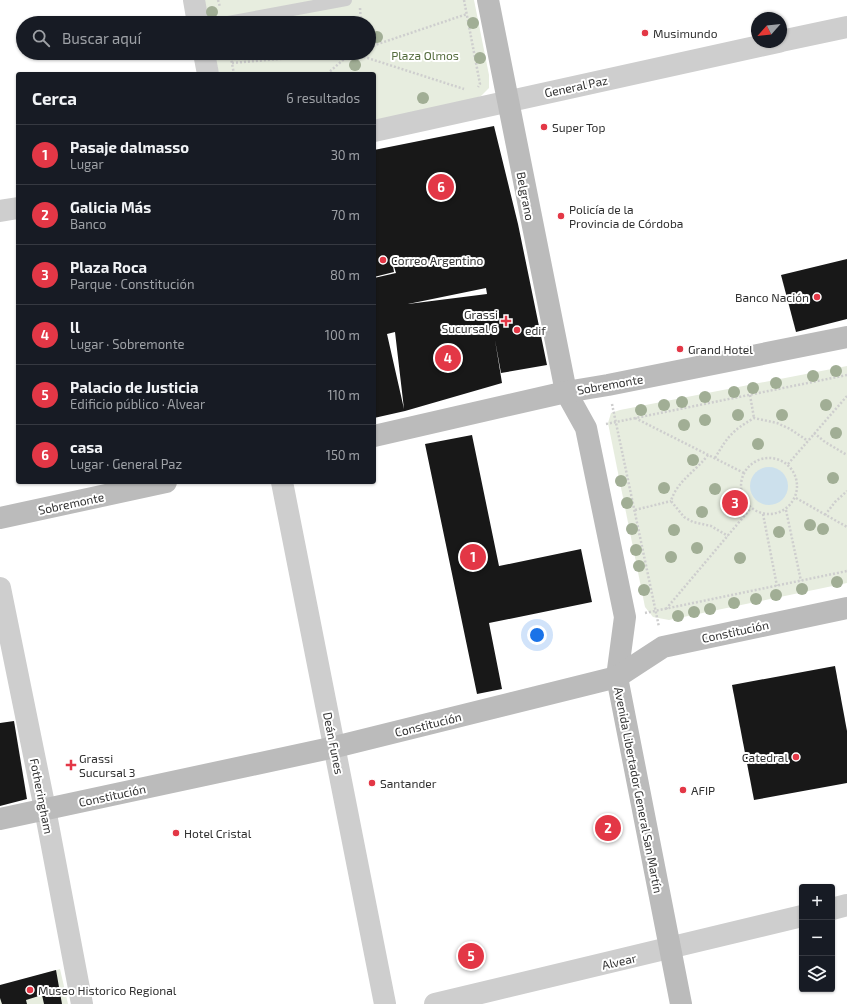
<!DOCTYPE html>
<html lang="es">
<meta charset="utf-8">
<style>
body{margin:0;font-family:"Exo 2",sans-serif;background:#20242c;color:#f1f3f6}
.controls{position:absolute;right:12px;bottom:12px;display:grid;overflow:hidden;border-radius:4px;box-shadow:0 1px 3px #0004}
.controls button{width:36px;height:36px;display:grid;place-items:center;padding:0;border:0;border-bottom:1px solid #363941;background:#171b24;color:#f1f3f6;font:20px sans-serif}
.compass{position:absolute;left:751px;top:12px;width:36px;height:36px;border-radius:50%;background:#171b24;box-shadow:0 1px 3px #0004;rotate:243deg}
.you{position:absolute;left:537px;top:635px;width:14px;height:14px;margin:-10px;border:3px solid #fff;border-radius:50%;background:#1a73e8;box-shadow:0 0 0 6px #1a73e833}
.badge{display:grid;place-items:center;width:26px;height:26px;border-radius:50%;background:#e33746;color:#fff;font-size:13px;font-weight:700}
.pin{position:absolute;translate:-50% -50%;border:2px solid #fff;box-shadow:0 1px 4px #0006}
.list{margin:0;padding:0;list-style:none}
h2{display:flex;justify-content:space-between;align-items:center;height:52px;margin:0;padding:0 16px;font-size:17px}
h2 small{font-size:13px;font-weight:400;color:#9ea1a6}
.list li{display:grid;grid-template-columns:26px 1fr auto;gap:12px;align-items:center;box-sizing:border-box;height:60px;padding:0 16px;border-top:1px solid #363941}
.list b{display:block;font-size:15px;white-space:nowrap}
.list p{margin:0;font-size:13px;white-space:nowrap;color:#9ea1a6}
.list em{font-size:13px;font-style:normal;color:#9ea1a6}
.icon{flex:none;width:22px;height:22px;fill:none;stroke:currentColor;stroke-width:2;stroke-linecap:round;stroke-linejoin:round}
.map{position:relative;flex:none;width:847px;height:1004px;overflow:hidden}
.search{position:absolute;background:#171b24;box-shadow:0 1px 3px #0004;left:16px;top:16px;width:360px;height:44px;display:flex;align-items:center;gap:10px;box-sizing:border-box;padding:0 14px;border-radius:22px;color:#9ea1a6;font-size:15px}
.panel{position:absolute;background:#171b24;box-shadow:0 1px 3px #0004;left:16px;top:72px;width:360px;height:412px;border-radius:4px}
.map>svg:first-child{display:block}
.green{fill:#e7eddf}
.water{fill:#cce0ec}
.building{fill:#181818;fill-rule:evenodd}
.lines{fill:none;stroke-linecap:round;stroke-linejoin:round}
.path{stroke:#cecece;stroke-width:2.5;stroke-dasharray:2 2;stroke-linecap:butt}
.service{stroke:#cecece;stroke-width:12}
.minor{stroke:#cecece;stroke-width:22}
.secondary{stroke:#bbb;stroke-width:22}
.tree{fill:#a1ae95}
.poi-dot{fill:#e33746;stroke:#fff;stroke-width:1.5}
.labels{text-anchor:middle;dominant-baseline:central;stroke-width:4;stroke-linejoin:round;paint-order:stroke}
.poi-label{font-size:12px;fill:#313131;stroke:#fff;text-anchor:start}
.park-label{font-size:12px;fill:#546c3e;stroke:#fff}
.street-label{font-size:12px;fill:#313131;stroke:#fff}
</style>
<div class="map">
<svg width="847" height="1004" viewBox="0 0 847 1004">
<rect width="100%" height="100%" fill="#fff"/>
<g class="green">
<path d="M203,0H474L489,75V88L481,96L465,102L374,122V74H219L214,53H369V23H208Z"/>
<path d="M847,366V583L669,620L653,617L645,607L608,423L611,413L620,410Z"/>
<path d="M60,969L68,1004H0V986Z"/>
</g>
<circle class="water" cx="769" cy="486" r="19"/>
<g class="building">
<path d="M494,126L518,224L547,365L501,373L495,340L502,383L405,411L374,418V278L396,273L392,260L394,272L374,277V150ZM486,288L487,294L408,304ZM395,332L404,409L387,334Z"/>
<path d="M847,259V319L796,332L781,275Z"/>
<path d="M472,435L499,566L581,549L592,602L489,623L502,689L477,694L425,444Z"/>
<path d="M835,666L847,731V783L754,800L732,685Z"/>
<path d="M14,721L27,799L0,806V723Z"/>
<path d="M56,970L62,1004H44L42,995L26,1000L27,1004H2L0,998V985Z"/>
</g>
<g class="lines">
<g class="path">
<path d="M218,0L220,7"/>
<path d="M464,0L480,84L478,87"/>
<path d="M360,8L361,23"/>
<path d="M369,47L467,14"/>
<path d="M230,53L234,74"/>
<path d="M352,53L464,89"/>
<path d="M232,63L350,53"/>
<path d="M327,74L351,53"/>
<path d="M750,395L754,418"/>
<path d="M612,404L659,627"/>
<path d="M635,418L744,473"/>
<path d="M606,424L847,375"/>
<path d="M814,433L825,442L847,455"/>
<path d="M708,455C696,471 677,481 671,501L684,517L693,522L711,526L728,536"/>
<circle cx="769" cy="486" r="28"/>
<path d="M715,458C728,436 732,431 754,418L777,423L790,429L808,441"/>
<path d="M788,464L847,396"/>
<path d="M796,498L847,527"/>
<path d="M635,510L671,501"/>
<path d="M786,510L801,581"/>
<path d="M763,514L777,586"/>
<path d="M825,515L835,502L847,491"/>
<path d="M666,609L751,508"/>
<path d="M645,613L847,571"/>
</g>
<path class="service" d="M223,23L346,0"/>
<g class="minor">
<path d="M194,0L198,23"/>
<path d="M781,41L847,27"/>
<path d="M204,53L208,74"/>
<path d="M374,131L778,42"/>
<path d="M0,211L18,208"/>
<path d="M282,482L385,1004"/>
<path d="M0,588L45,809L82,1004"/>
<path d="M832,909L847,905"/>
<path d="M435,1004L802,916"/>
</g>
<g class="secondary">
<path d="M488,0L566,392L586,428L625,617L617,677L681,1004"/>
<path d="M374,436L566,392L608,385L847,337"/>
<path d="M0,518L166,482"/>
<path d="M0,819L335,747L617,677L663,647L847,608"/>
</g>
</g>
<g class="tree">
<circle cx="212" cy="12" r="6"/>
<circle cx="473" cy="23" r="6"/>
<circle cx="377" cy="37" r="6"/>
<circle cx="480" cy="58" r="6"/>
<circle cx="355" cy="65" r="6"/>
<circle cx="423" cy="98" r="6"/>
<circle cx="836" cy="371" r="6"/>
<circle cx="813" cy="376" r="6"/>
<circle cx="776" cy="383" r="6"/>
<circle cx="753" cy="388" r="6"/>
<circle cx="734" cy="392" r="6"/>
<circle cx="705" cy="397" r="6"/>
<circle cx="682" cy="402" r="6"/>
<circle cx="664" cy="405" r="6"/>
<circle cx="826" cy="405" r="6"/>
<circle cx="641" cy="410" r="6"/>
<circle cx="738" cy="415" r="6"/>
<circle cx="782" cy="415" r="6"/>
<circle cx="705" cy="420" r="6"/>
<circle cx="684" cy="425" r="6"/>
<circle cx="836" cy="433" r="6"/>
<circle cx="758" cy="444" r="6"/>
<circle cx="693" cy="460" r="6"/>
<circle cx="833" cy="478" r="6"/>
<circle cx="621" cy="481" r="6"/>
<circle cx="664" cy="488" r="6"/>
<circle cx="715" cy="489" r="6"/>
<circle cx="627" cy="503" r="6"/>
<circle cx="702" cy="512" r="6"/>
<circle cx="810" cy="525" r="6"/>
<circle cx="632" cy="529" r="6"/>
<circle cx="823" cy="529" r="6"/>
<circle cx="674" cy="530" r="6"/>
<circle cx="779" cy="532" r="6"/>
<circle cx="697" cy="548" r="6"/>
<circle cx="636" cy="550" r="6"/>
<circle cx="671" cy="557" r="6"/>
<circle cx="740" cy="558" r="6"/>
<circle cx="639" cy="566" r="6"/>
<circle cx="837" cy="582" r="6"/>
<circle cx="802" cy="589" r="6"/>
<circle cx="644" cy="590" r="6"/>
<circle cx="776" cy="595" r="6"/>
<circle cx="756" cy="599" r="6"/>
<circle cx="734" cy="603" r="6"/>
<circle cx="710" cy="609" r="6"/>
<circle cx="694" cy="612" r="6"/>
<circle cx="678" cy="616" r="6"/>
</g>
<g class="poi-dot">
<circle cx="645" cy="33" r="4"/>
<circle cx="544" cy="127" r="4"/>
<circle cx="561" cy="216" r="4"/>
<circle cx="383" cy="260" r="4"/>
<circle cx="817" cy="297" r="4"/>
<path d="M504 315h4v4h4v4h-4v4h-4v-4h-4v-4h4z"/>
<circle cx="517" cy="330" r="4"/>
<circle cx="680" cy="349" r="4"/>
<circle cx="796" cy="757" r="4"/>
<path d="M69 759h4v4h4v4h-4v4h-4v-4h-4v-4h4z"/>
<circle cx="372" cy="783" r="4"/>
<circle cx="683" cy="790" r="4"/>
<circle cx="176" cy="833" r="4"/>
<circle cx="30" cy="990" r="4"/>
</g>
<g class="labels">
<g class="poi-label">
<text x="653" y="33">Musimundo</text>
<text x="552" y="127">Super Top</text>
<text x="569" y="209">Policía de la<tspan x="569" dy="14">Provincia de Córdoba</tspan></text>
<text x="391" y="260">Correo Argentino</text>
<text x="809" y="297" text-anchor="end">Banco Nación</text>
<text x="498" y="314" text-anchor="end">Grassi<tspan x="498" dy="14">Sucursal 6</tspan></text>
<text x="525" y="330">edif</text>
<text x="688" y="349">Grand Hotel</text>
<text x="788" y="757" text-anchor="end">Catedral</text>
<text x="79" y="758">Grassi<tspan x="79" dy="14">Sucursal 3</tspan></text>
<text x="380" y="783">Santander</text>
<text x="691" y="790">AFIP</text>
<text x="184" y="833">Hotel Cristal</text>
<text x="38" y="990">Museo Historico Regional</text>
</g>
<g class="park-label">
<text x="425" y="55">Plaza Olmos</text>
</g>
<g class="street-label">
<text transform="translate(576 86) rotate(-12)">General Paz</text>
<text transform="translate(526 196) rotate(79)">Belgrano</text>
<text transform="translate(610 384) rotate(-10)">Sobremonte</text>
<text transform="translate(71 503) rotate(-12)">Sobremonte</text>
<text transform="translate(735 631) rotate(-12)">Constitución</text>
<text transform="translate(428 724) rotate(-14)">Constitución</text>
<text transform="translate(334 743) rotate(79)">Deán Funes</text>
<text transform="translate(639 790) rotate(79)">Avenida Libertador General San Martín</text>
<text transform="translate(112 795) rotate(-12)">Constitución</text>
<text transform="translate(42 796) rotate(79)">Fotheringham</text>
<text transform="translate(619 961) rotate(-13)">Alvear</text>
</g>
</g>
</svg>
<div class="controls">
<button>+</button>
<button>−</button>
<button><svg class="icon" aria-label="layers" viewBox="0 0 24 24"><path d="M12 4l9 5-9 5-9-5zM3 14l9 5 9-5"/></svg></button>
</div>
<svg class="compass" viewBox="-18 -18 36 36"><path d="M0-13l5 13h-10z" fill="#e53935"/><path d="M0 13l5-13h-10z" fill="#9ea1a6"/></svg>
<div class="you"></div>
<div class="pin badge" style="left:473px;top:557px">1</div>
<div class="pin badge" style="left:608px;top:828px">2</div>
<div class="pin badge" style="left:735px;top:503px">3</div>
<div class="pin badge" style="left:448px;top:358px">4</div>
<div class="pin badge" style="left:471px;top:956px">5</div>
<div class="pin badge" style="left:441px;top:187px">6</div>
<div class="search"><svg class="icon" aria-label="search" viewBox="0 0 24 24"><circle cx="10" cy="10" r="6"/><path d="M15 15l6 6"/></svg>Buscar aquí</div>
<section class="panel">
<h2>Cerca<small>6 resultados</small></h2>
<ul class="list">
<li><span class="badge">1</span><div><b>Pasaje dalmasso</b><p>Lugar</p></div><em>30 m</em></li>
<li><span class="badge">2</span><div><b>Galicia Más</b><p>Banco</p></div><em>70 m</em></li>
<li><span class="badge">3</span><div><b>Plaza Roca</b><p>Parque · Constitución</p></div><em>80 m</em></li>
<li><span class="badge">4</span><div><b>ll</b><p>Lugar · Sobremonte</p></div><em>100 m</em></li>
<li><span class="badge">5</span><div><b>Palacio de Justicia</b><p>Edificio público · Alvear</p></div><em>110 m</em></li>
<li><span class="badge">6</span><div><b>casa</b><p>Lugar · General Paz</p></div><em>150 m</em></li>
</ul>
</section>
</div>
